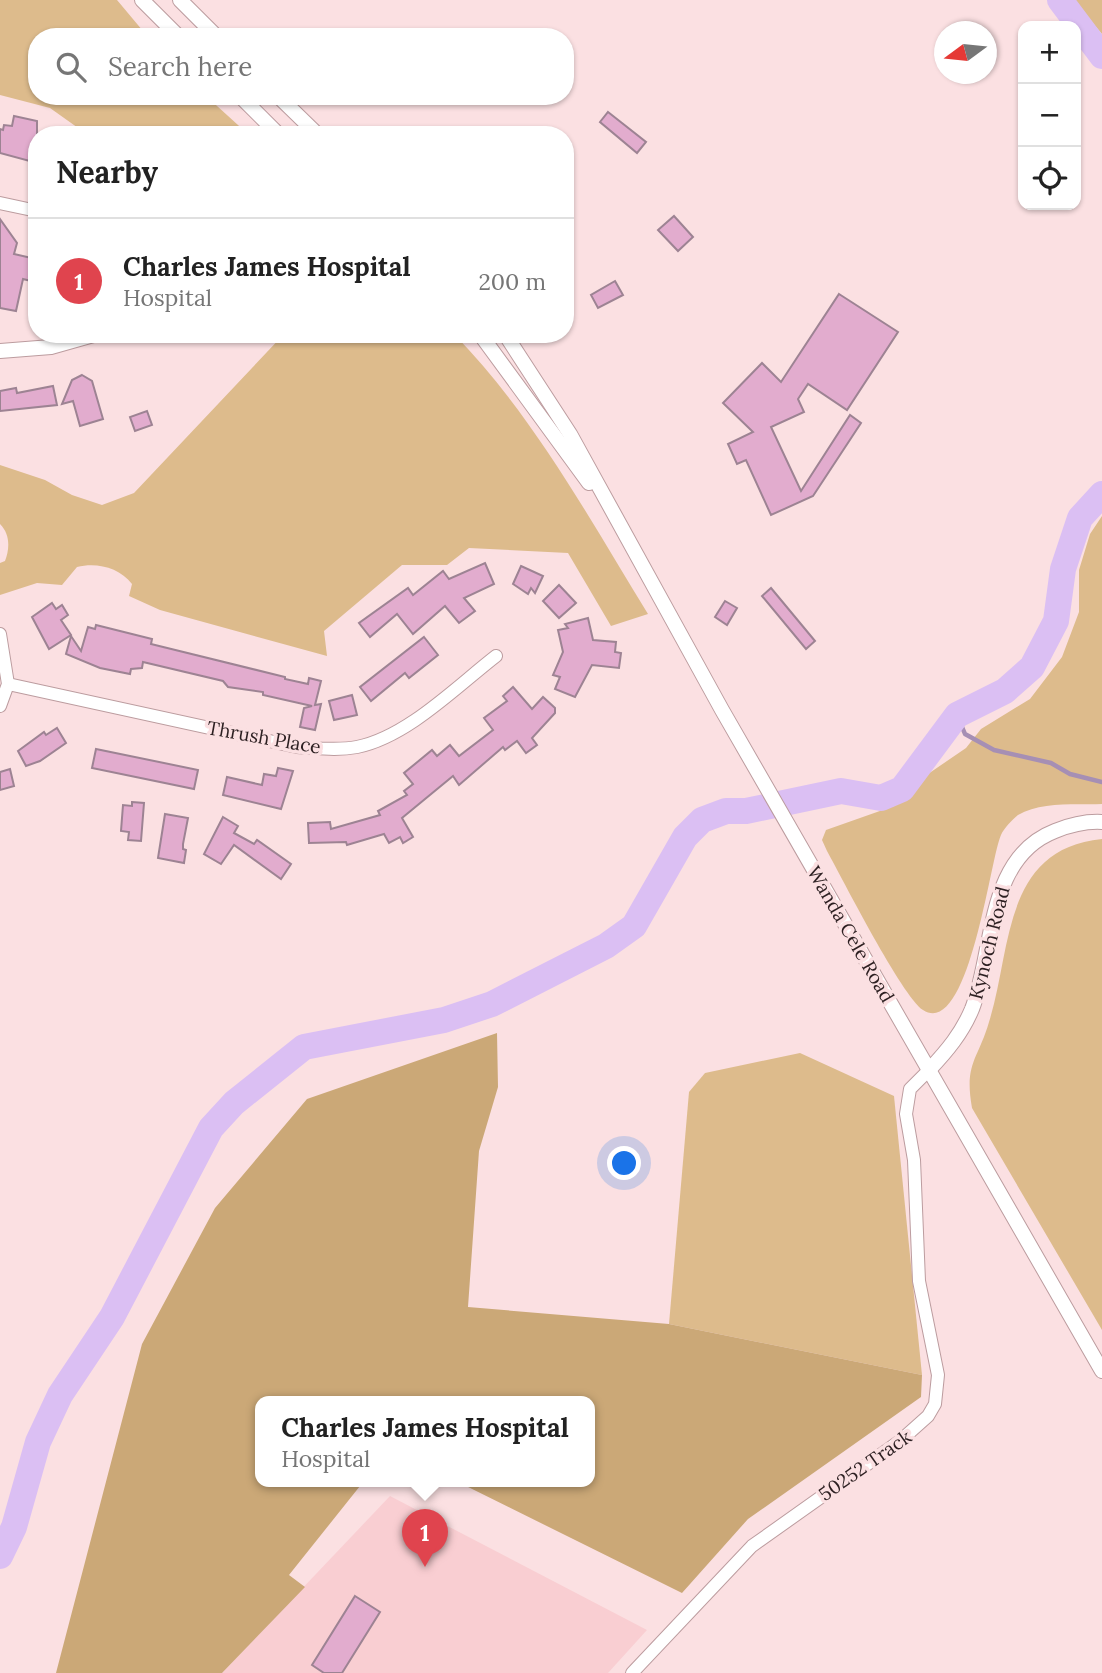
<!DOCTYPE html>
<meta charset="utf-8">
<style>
body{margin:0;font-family:Lora,serif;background:#f6f6f6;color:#222}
.controls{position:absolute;right:21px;top:21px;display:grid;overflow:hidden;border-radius:14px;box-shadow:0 2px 5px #0004}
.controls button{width:63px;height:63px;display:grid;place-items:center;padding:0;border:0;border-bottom:2px solid #e0e0e0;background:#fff;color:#222;font:35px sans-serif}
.compass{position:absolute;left:934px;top:21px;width:63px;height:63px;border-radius:50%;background:#fff;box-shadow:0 2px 5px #0004;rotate:255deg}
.you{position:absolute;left:625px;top:1164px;width:24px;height:24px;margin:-18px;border:5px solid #fff;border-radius:50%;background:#1a73e8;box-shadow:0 0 0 10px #1a73e833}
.badge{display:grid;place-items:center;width:46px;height:46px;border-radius:50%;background:#7c3aed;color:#fff;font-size:23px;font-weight:700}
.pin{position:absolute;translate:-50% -58px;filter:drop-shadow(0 2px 4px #0008)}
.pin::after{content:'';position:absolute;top:37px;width:24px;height:21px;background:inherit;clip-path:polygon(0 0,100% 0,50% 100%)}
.popup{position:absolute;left:255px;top:1396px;width:340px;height:91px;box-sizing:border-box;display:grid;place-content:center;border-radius:14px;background:#fff;filter:drop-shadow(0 2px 5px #0005);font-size:23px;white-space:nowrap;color:#767676}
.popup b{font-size:26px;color:#222}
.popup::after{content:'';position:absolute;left:50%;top:100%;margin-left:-14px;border:14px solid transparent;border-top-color:#fff}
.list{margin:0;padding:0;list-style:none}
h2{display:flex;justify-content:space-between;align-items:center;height:91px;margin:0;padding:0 28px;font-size:30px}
h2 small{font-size:23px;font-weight:400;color:#767676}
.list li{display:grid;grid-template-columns:46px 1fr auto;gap:21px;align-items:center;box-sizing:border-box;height:126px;padding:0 28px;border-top:2px solid #e0e0e0}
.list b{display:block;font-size:26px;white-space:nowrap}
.list p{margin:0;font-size:23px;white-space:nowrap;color:#767676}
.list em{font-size:23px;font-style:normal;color:#767676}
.icon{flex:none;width:38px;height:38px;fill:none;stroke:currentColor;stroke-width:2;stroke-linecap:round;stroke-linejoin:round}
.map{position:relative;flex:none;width:1102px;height:1673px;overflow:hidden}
.search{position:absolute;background:#fff;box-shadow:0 2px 5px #0004;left:28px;top:28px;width:546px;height:77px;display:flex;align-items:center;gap:18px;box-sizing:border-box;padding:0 24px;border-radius:28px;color:#767676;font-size:26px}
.panel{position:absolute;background:#fff;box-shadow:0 2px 5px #0004;left:28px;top:126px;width:546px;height:217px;border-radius:28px}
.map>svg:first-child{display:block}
.built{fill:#f9ced2}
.green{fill:#ddbb8c}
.forest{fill:#cba877}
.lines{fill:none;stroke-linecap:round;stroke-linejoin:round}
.stream{stroke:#a68fb4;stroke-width:4.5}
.river{stroke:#dbbff3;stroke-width:26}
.building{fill:#e2acce;stroke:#9d8393;stroke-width:2}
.minor-casing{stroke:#bc9c9f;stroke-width:14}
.tertiary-casing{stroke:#bc9c9f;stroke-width:16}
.minor{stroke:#fff;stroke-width:12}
.tertiary{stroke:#fff;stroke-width:14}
.labels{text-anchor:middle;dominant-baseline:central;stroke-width:7;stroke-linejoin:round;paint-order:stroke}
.street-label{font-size:19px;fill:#2c1f21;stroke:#fbe0e2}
</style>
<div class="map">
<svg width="1102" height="1673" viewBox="0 0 1102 1673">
<rect width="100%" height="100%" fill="#fbe0e2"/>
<path class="built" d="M390,1496L647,1630L608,1673H222Z"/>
<g class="green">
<path d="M0,0H117L148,37H37V96H206L249,135H88L50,108L0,95Z"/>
<path d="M1073,0H1102V34Z"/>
<path d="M284,334H454C533,415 589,518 648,614L611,626L568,553L469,548L447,565H402L324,631L327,656L160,610L129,596L132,584C119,567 96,562 77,567L62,585L37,583L0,595V563L5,561C10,548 10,534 0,524V465L45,480L72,495L102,505L134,493Z"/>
<path d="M1102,516V804C1076,805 1041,801 1018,815C1012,820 1004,828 1001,835C990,859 969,1039 923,1010C902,996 843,880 827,851L822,840L826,830L894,806L928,774L966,748L981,729L1030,699L1062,657L1079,612V570L1090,534Z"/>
<path d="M1102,839V1330L972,1108C964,1063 978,1060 989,1022C1012,949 1002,849 1102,839Z"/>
<path d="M800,1053L894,1096L922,1375L669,1324L689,1092L705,1073Z"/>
</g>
<path class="forest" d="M497,1033L498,1087L479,1151L468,1307L669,1324L922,1375L921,1397L748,1519L682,1593L456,1481H590V1401H260V1481H364L289,1575L305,1587L222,1673H56L142,1344L215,1208L307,1099Z"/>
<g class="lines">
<path class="stream" d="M957,715L965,734L994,750L1051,763L1070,774L1102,782"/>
<g class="river">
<path d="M1060,0L1102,56"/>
<path d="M0,1556L14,1527L38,1442L60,1395L112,1317L211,1128L234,1103L304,1047L444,1020L492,1004L606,946L634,926L685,837L702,820L726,811H746L841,791L881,798L902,789L957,715L1005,691L1032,667L1056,621L1063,569L1080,518L1102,494"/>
</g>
</g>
<g class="building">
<path d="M608,112L646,142L637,153L600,122Z"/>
<path d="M14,116L37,121V163L0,153V129L3,130L4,125L12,126Z"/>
<path d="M674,216L693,237L678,251L658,230Z"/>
<path d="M0,219L17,243L14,254L36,259L31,281L23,279L16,311L0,308Z"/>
<path d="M615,281L623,295L598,308L591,295Z"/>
<path d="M839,294L898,332L847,410L808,384L798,399L804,412L771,427L801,491L850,415L861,423L813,496L771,515L746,460L737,464L728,444L753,432L723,403L762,363L781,382Z"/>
<path d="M82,375L92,381L103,419L80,426L73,401L62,404L72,380Z"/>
<path d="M53,386L57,405L0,411V391L16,388L17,393Z"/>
<path d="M147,411L152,425L135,431L130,417Z"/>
<path d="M485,563L494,584L464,598L475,611L459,623L445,606L413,634L397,614L370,637L359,623L408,588L413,595L443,571L449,579Z"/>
<path d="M521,566L543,576L535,593L531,588L528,594L513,584Z"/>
<path d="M559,585L576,603L559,618L543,601Z"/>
<path d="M771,588L815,641L806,649L762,596Z"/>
<path d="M725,601L737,608L727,625L715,617Z"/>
<path d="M52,603L56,609L62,605L68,615L61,620L71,635L49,649L32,617Z"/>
<path d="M588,618L593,640L616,642L615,652L621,653L619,668L592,665L575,697L555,689L560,677L553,675L563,652L558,630L568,628L565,624Z"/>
<path d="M96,625L152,639L151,644L285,677V679L308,684L309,678L321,681L315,705L321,704L315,730L300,727L304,708L312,706L263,695V692L228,687L223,681L143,662L142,668L131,669L130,674L100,668L66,654L71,636L81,651L88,627L95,629Z"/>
<path d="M424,637L438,655L409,678L405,673L371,701L360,687Z"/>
<path d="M513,687L532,709L543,697L555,708V713L532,738L537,745L526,753L517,741L505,750L503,747L459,785L453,776L402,818L413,837L403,843L400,837L389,843L384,834L347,845L346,842L309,843L308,823L330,822L331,829L380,815L378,811L407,795L404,791L413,784L404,773L432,750L437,756L450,745L459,756L493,730L484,718L507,701L503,696Z"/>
<path d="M352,695L357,715L334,720L329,701Z"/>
<path d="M57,728L66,743L40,761L26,766L18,751L44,732L46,735Z"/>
<path d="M96,749L198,770L194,789L92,768Z"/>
<path d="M278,768L293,771L281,809L223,795L227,777L262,785L264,774L276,776Z"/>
<path d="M10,769L14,786L0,790V772Z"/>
<path d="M132,802L144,803L141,841L128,840L129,832L121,831L123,805L132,806Z"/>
<path d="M165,814L188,818L183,844V849L186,850L184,863L158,858Z"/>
<path d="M223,817L238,826L234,833L254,844L257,840L291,864L281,879L234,845L221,864L204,854Z"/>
<path d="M355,1596L380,1612L342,1673H324L312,1665Z"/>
</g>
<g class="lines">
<defs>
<g id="minor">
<path d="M0,203L37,211"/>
<path d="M0,634L8,684L0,706"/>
<path d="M8,684L297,747C317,748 337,751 357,747C407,737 456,687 496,656"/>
<path d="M632,1673L752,1546L900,1441L928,1416L935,1404L938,1375L919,1281L914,1160L906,1114L910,1089L929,1070"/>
</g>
<g id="tertiary">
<path d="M142,0L179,37"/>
<path d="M180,0L217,37"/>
<path d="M240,96L279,135"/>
<path d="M278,96L318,135"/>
<path d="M480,334L589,483"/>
<path d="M505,334L570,434L722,710L1102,1371"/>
<path d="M0,351L51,347L97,334"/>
<path d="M929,1070C947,1051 962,1033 972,1009C995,950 985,858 1055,831C1070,825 1085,821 1102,822"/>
</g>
</defs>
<use href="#minor" class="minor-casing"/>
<use href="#tertiary" class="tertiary-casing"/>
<use href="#minor" class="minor"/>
<use href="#tertiary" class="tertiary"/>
</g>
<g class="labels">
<g class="street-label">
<text transform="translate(264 737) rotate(10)">Thrush Place</text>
<text transform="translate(851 934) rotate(60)">Wanda Cele Road</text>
<text transform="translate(989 943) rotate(-76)">Kynoch Road</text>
<text transform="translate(865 1465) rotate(-35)">50252 Track</text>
</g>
</g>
</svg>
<div class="controls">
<button>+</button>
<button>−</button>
<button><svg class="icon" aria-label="locate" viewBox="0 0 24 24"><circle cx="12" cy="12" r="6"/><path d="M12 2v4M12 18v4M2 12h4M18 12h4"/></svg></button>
</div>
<svg class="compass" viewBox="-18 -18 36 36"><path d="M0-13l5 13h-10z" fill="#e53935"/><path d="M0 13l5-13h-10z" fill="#767676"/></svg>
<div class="you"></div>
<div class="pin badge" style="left:425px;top:1567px;background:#e0444e">1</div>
<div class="popup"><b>Charles James Hospital</b>Hospital</div>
<div class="search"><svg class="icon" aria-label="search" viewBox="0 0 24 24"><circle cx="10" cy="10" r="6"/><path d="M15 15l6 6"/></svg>Search here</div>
<section class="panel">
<h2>Nearby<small></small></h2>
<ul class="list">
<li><span class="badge" style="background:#e0444e">1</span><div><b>Charles James Hospital</b><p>Hospital</p></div><em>200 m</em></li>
</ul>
</section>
</div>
